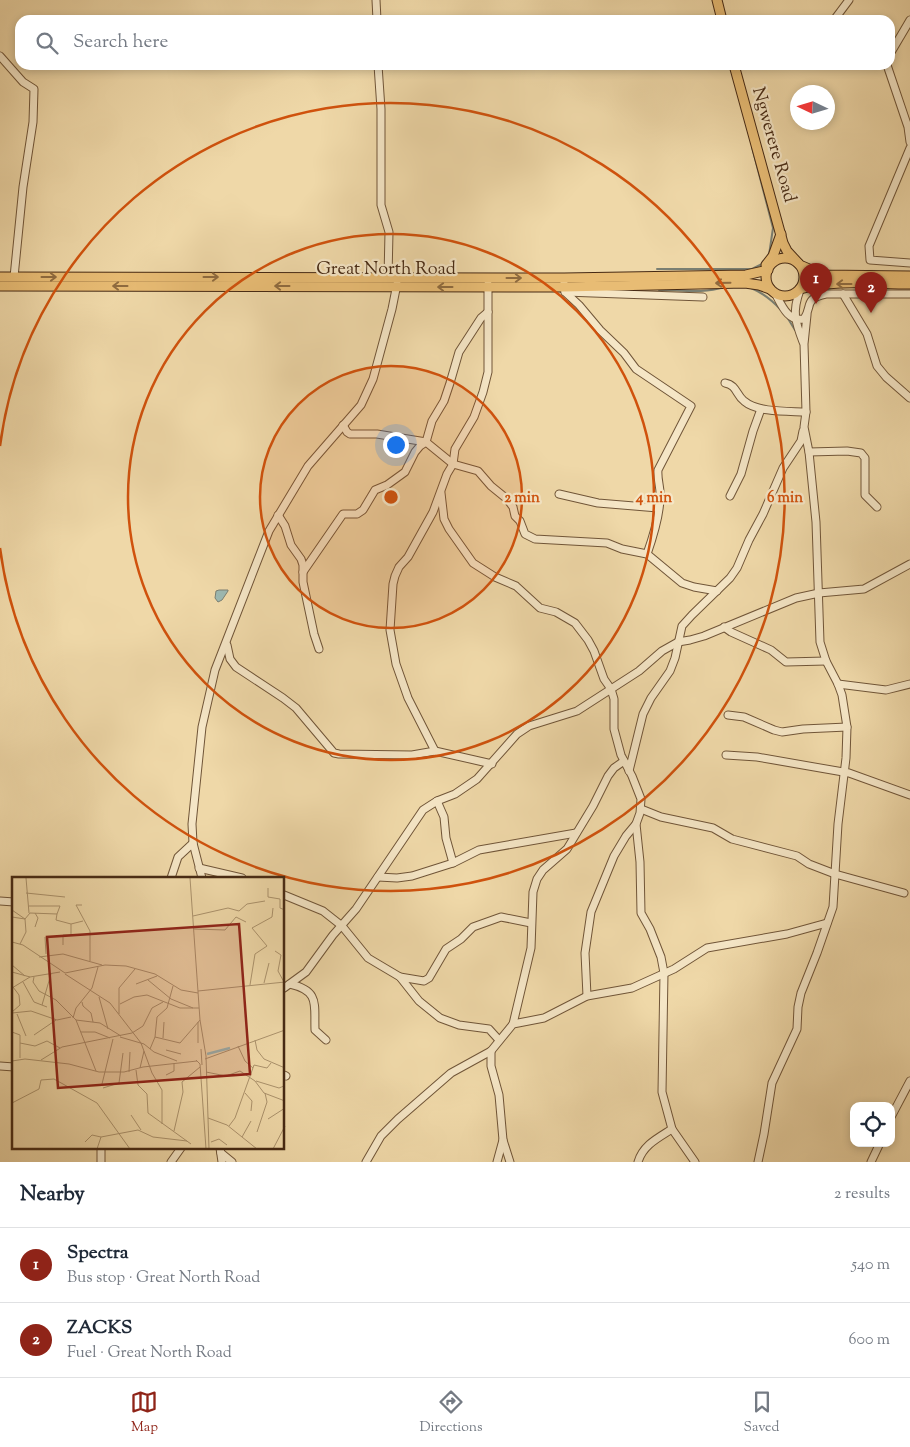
<!DOCTYPE html>
<meta charset="utf-8">
<style>
body{margin:0;font-family:"Sorts Mill Goudy",serif;background:#f6f6f7;color:#1f2937}
.controls{position:absolute;right:15px;bottom:15px;display:grid;overflow:hidden;border-radius:10px;box-shadow:0 2px 8px #0003}
.controls button{width:45px;height:45px;display:grid;place-items:center;padding:0;border:0;border-bottom:1px solid #e0e1e3;background:#fff;color:#1f2937;font:25px sans-serif}
.compass{position:absolute;left:790px;top:85px;width:45px;height:45px;border-radius:50%;background:#fff;box-shadow:0 2px 8px #0003;rotate:274deg}
.you{position:absolute;left:395px;top:444px;width:18px;height:18px;margin:-12px;border:4px solid #fff;border-radius:50%;background:#1a73e8;box-shadow:0 0 0 8px #1a73e833}
.badge{display:grid;place-items:center;width:32px;height:32px;border-radius:50%;background:#8f2418;color:#fff;font-size:16px;font-weight:700}
.pin{position:absolute;translate:-50% -41px;filter:drop-shadow(0 1px 2px #0008)}
.pin::after{content:'';position:absolute;top:26px;width:18px;height:15px;background:inherit;clip-path:polygon(0 0,100% 0,50% 100%)}
.list{margin:0;padding:0;list-style:none}
h2{display:flex;justify-content:space-between;align-items:center;height:65px;margin:0;padding:0 20px;font-size:21px}
h2 small{font-size:16px;font-weight:400;color:#747a83}
.list li{display:grid;grid-template-columns:32px 1fr auto;gap:15px;align-items:center;box-sizing:border-box;height:75px;padding:0 20px;border-top:1px solid #e0e1e3}
.list b{display:block;font-size:19px;white-space:nowrap}
.list p{margin:0;font-size:16px;white-space:nowrap;color:#747a83}
.list em{font-size:16px;font-style:normal;color:#747a83}
.icon{flex:none;width:28px;height:28px;fill:none;stroke:currentColor;stroke-width:2;stroke-linecap:round;stroke-linejoin:round}
.map{position:relative;flex:none;width:910px;height:1162px;overflow:hidden}
.search{position:absolute;background:#fff;box-shadow:0 2px 8px #0003;left:15px;right:15px;top:15px;height:55px;display:flex;align-items:center;gap:12px;box-sizing:border-box;padding:0 18px;border-radius:15px;color:#747a83;font-size:19px}
.sheet{height:215px;background:#fff}
nav{display:flex;justify-content:space-around;align-items:center;box-sizing:border-box;height:70px;border-top:1px solid #e0e1e3;background:#fff;font-size:14px;color:#747a83}
nav a{display:grid;justify-items:center;gap:2px}
nav .on{color:#8f2418}
.map>svg:first-child{display:block}
.water{fill:#9cb8b1;stroke:#7a7f72}
.lines{fill:none;stroke-linecap:round;stroke-linejoin:round}
.stream{stroke:#7a7f72;stroke-width:2}
.minor-casing{stroke:#705538;stroke-width:9}
.major-casing{stroke:#462913;stroke-width:11}
.minor{stroke:#f5e6c6;stroke-width:7}
.major{stroke:#e8bc74;stroke-width:9}
.oneway{stroke:#8f6b3f}
.ring{fill:none;stroke:#d0520d;stroke-width:2.5}
.labels{text-anchor:middle;dominant-baseline:central;stroke-width:4.5;stroke-linejoin:round;paint-order:stroke}
.street-label{font-size:18px;fill:#462913;stroke:#f5e6c6}
.inset-river{fill:none;stroke:#9cb8b1;stroke-width:2.5}
.inset-road{fill:none;stroke:#ab926c;stroke-width:1}
.view{fill:#8f2418;fill-opacity:0.15;stroke:#8f2418;stroke-width:2.5}
.inset-edge{fill:none;stroke:#462913;stroke-width:2.5}
.centre{fill:#d0520d;stroke:#f5e6c6;stroke-width:2.5}
.ring-label{font-size:15px;text-anchor:middle;font-weight:bold;fill:#d0520d;stroke:#f5e6c6;stroke-width:4.5;stroke-linejoin:round;paint-order:stroke}
</style>
<div class="map">
<svg width="910" height="1162" viewBox="0 0 910 1162">
<rect width="100%" height="100%" fill="#efd8a8"/>
<filter id="stains"><feTurbulence type="fractalNoise" baseFrequency=".004" numOctaves="4"/><feColorMatrix values="0 0 0 0 .2 0 0 0 0 .09 0 0 0 0 .02 0 0 0 .5 -.17"/></filter>
<radialGradient id="worn" r=".72"><stop offset=".6" stop-color="#630" stop-opacity="0"/><stop offset="1" stop-color="#630" stop-opacity=".3"/></radialGradient>
<path class="water" d="M219,590H228V591L222,600L218,602L215,598L216,591Z"/>
<g class="lines">
<g class="stream">
<path d="M752,147L773,228L769,255"/>
<path d="M657,269H752L764,263"/>
<path d="M751,288C763,293 772,300 781,310"/>
<path d="M659,290C681,290 703,294 724,287"/>
<path d="M787,317L795,330"/>
</g>
<defs>
<g id="minor">
<path d="M376,0L377,20"/>
<path d="M834,20L849,0"/>
<path d="M890,54L910,20"/>
<path d="M0,56L23,82L34,89L33,122L23,187L14,277"/>
<path d="M378,65L381,109V205L389,232L388,278"/>
<path d="M887,65L908,127L910,142"/>
<path d="M910,148L869,246L870,260L910,263"/>
<path d="M564,283L565,292L579,305L600,330L624,353L636,369L691,406L658,470C657,480 661,488 660,497C660,516 653,537 647,554"/>
<path d="M800,290C792,312 795,321 803,342"/>
<path d="M565,292L703,297"/>
<path d="M775,293C782,306 788,322 804,319C813,306 803,299 826,294H910"/>
<path d="M843,294L867,334L877,366L886,377L910,398"/>
<path d="M725,383C737,385 736,395 744,401C758,413 789,411 806,412"/>
<path d="M343,425L347,432L350,434H377L426,442L453,464L478,471L491,486L507,499L513,507L515,516L520,521L525,534L535,539L607,543L622,549L647,554L682,583L694,587L717,591"/>
<path d="M809,452L847,451L861,453L865,458V495L877,507"/>
<path d="M441,493L444,519L449,529L473,563L495,577L516,586L540,608L556,612L575,623L588,640L594,651L604,679L611,689L614,699V729L621,755L632,776L641,799L640,813L636,824L640,862L641,913L650,929L661,957L664,973L662,1092L672,1129L695,1162"/>
<path d="M559,494L598,503L658,508"/>
<path d="M730,496L741,474L753,431L761,409"/>
<path d="M278,515L285,526L291,545L301,559L303,565V582L314,634L319,649"/>
<path d="M303,572L343,514H357L363,510L375,490L387,485L405,472L415,452L420,446L426,442L432,421L444,401L450,383L459,352L481,318L488,312"/>
<path d="M724,627L731,632L771,650L786,662L826,661"/>
<path d="M227,645L230,659L236,667L283,698L296,708L334,753L339,754L412,755L435,751L492,764"/>
<path d="M838,684L886,690L910,684"/>
<path d="M728,715L744,717L774,730L782,732L803,729L847,727"/>
<path d="M435,751L408,698L396,664L390,630L393,584L395,576L399,567L408,557L433,512L447,474L453,464L455,449L474,417L483,392L488,372V284"/>
<path d="M726,755L757,757L849,773L910,795"/>
<path d="M629,771L643,714L651,698L670,671L675,658L682,626L692,615L730,578L737,568L749,540L763,514L783,468L801,441L803,431"/>
<path d="M437,801L444,817L446,838L453,863"/>
<path d="M641,809L661,817L713,828L732,839L797,856L809,864L835,874L904,893"/>
<path d="M199,868L242,878"/>
<path d="M378,877L397,878L412,876L453,863L479,850L576,833"/>
<path d="M171,878L178,857L193,843"/>
<path d="M202,878L193,843L192,824L202,727L215,670L269,531L308,466L361,405L373,379L392,309L397,284"/>
<path d="M284,895L323,911L342,926L368,958L400,977L419,1001L440,1018L459,1025L489,1029L499,1040"/>
<path d="M0,901L14,902"/>
<path d="M400,977L424,981L429,978L446,949L461,939L473,927L501,917L531,923"/>
<path d="M290,984C320,991 314,1004 315,1030L326,1040"/>
<path d="M284,988L306,972L333,935L356,909L423,810L437,801L455,794L477,779L517,734L529,726L577,711L639,671L662,651L678,642L690,640L704,636L796,598L819,593L864,589L910,564"/>
<path d="M587,996L585,953L591,912L614,856L626,836L636,824"/>
<path d="M513,1024L531,948L533,892L537,879L543,870L567,849L593,806L608,776L614,768L624,761"/>
<path d="M491,1051V1066L499,1095L503,1140L497,1162"/>
<path d="M0,1066L14,1067"/>
<path d="M284,1075L286,1076"/>
<path d="M891,1117L910,1081"/>
<path d="M503,1140L510,1162"/>
<path d="M220,1148L222,1162"/>
<path d="M221,1153L232,1162"/>
<path d="M101,1162V1148"/>
<path d="M171,1162L181,1148"/>
<path d="M366,1162L381,1136L398,1119L451,1073L491,1051L513,1024L544,1018L587,996L632,988L674,969L707,948L787,934L827,923"/>
<path d="M638,1162C643,1145 658,1138 672,1129"/>
<path d="M758,1162L764,1134L772,1083L797,1029L798,1007L801,993L817,953L833,907L838,824L846,758L847,727L842,695L838,684L826,661L820,642L816,522L809,452L804,427L806,412L804,344L807,315"/>
<path d="M871,1162L880,1143"/>
</g>
<g id="major">
<path d="M717,0L722,20"/>
<path d="M734,65L783,243L787,251L799,264"/>
<circle cx="785" cy="277" r="19"/>
<path d="M766,265L773,256L781,234"/>
<path d="M802,266L823,275L910,276"/>
<path d="M0,277L564,278L746,275L768,270"/>
<path d="M0,286L564,287L745,283L759,285L770,289"/>
<path d="M800,289C835,279 874,284 910,284"/>
</g>
</defs>
<use href="#minor" class="minor-casing"/>
<use href="#major" class="major-casing"/>
<use href="#minor" class="minor"/>
<use href="#major" class="major"/>
</g>
<defs><path id="oneway-shaft" d="M-6 0H5M1.5-3L5.5 0L1.5 3" fill="none" stroke-width="1.6" stroke-linecap="round" stroke-linejoin="round" transform="scale(1.25)"/></defs>
<g class="oneway">
<use href="#oneway-shaft" transform="translate(49 277)"/>
<use href="#oneway-shaft" transform="translate(211 277)"/>
<use href="#oneway-shaft" transform="translate(514 278)"/>
<use href="#oneway-shaft" transform="translate(723 283) rotate(179)"/>
<use href="#oneway-shaft" transform="translate(844 284) rotate(-180)"/>
<use href="#oneway-shaft" transform="translate(120 286) rotate(180)"/>
<use href="#oneway-shaft" transform="translate(282 286) rotate(-180)"/>
<use href="#oneway-shaft" transform="translate(445 287) rotate(180)"/>
</g>
<circle cx="391" cy="497" r="131" fill="#d0520d" fill-opacity=".12"/>
<g class="ring">
<circle cx="391" cy="497" r="131"/>
<circle cx="391" cy="497" r="263"/>
<path d="M0 446A394 394 0 1 1 0 548"/>
</g>
<g class="labels">
<g class="street-label">
<text transform="translate(773 145) rotate(74)">Ngwerere Road</text>
<text x="386" y="270">Great North Road</text>
</g>
</g>
<g transform="translate(12 877)">
<rect width="272" height="272" fill="#efd8a8"/>
<path class="inset-river" d="M195,177L218,171"/>
<path class="inset-road" d="M14,1L17,36M178,1L188,143L194,179L197,272M256,11V20L268,22V31L273,33M14,16L53,20M70,28H64L78,54V84M0,33L13,42L14,55L8,67M45,37L44,43L59,47L71,44M181,39L216,31L227,34L235,27L253,24M0,40L13,42L18,36L45,37L48,29H17M23,50L26,41L23,36M182,52L213,53L224,40L234,45M33,60L34,77M0,65L11,68L53,96L93,88L114,89L143,97L169,113L186,116M51,68V58H59V47M263,74L269,78L266,94L272,105M27,80L51,77L90,88M0,88L13,99M0,95L18,100M53,97L98,126L129,166L140,196L150,213V247M22,100L21,105L27,114L44,123L64,143L84,194M136,103L159,122L181,131M11,105L22,125L35,130M252,106L257,86M124,107L145,99M238,108L243,77L255,69L240,51L260,40L261,31M0,111L18,100L48,95M186,114L273,105M87,120L96,152M70,125L71,129L79,136L81,145M108,127L122,120L135,118L168,131H187M30,128L39,97M0,135L8,128L7,118L1,110M0,136L19,134L45,143L59,140M5,137L14,159M107,137V111L123,92M61,141L64,131L80,111L86,90M64,143L88,146L109,159M186,145V166M0,155L8,158V181M69,155H83L98,161M22,158L44,143M108,160L132,167L142,175L165,184M143,160L168,166L188,143M151,161L152,145M243,163L245,173L252,182L273,191M8,166L23,169L35,164L48,171M226,169L233,184L241,191M138,172L143,160L145,140L155,131L161,109M189,172L190,188M154,173L169,177M193,182L273,153M29,183L50,170L120,156L131,149L140,131L151,125M184,183L188,187L194,272M0,184L13,182L57,187L87,195H112L131,190L185,184M128,191L132,174M124,193L126,208L135,217L136,236L179,267M117,195L118,175M194,195L214,199L228,194L243,204L252,216L273,224M154,198L162,194V186M244,204L267,211L272,209M90,207L101,162M91,211L107,206L111,176M233,216L240,224L239,234M0,226L27,212L29,203L42,202L85,226L118,272M119,238L129,253M196,241L215,248L245,272M256,242L273,231M217,249L223,241L242,188L255,191L259,186M162,254L171,215L170,205L188,190M245,255L255,225L253,216M230,260L239,244M73,265L80,258L89,260M199,265L207,262L215,268M85,272L89,260L126,253L141,260L175,264M261,272L273,249"/>
<path class="view" d="M227,47L238,197L46,211L35,60Z"/>
<rect width="272" height="272" class="inset-edge"/>
</g>
<circle cx="391" cy="497" r="8" class="centre"/>
<g class="ring-label">
<text x="522" y="502">2 min</text>
<text x="654" y="502">4 min</text>
<text x="785" y="502">6 min</text>
</g>
<rect width="100%" height="100%" filter="url(#stains)"/>
<rect width="100%" height="100%" fill="url(#worn)"/>
</svg>
<div class="controls">
<button><svg class="icon" aria-label="locate" viewBox="0 0 24 24"><circle cx="12" cy="12" r="6"/><path d="M12 2v4M12 18v4M2 12h4M18 12h4"/></svg></button>
</div>
<svg class="compass" viewBox="-18 -18 36 36"><path d="M0-13l5 13h-10z" fill="#e53935"/><path d="M0 13l5-13h-10z" fill="#747a83"/></svg>
<div class="you"></div>
<div class="pin badge" style="left:816px;top:304px">1</div>
<div class="pin badge" style="left:871px;top:313px">2</div>
<div class="search"><svg class="icon" aria-label="search" viewBox="0 0 24 24"><circle cx="10" cy="10" r="6"/><path d="M15 15l6 6"/></svg>Search here</div>
</div>
<section class="sheet">
<h2>Nearby<small>2 results</small></h2>
<ul class="list">
<li><span class="badge">1</span><div><b>Spectra</b><p>Bus stop · Great North Road</p></div><em>540 m</em></li>
<li><span class="badge">2</span><div><b>ZACKS</b><p>Fuel · Great North Road</p></div><em>600 m</em></li>
</ul>
</section>
<nav>
<a class="on"><svg class="icon" aria-label="map" viewBox="0 0 24 24"><path d="M3 6l6-2 6 2 6-2v14l-6 2-6-2-6 2zM9 4v14M15 6v14"/></svg>Map</a>
<a><svg class="icon" aria-label="directions" viewBox="0 0 24 24"><path d="M12 3l9 9-9 9-9-9zM9 14v-3h6M13 9l2 2-2 2"/></svg>Directions</a>
<a><svg class="icon" aria-label="saved" viewBox="0 0 24 24"><path d="M7 4h10v16l-5-4-5 4z"/></svg>Saved</a>
</nav>
